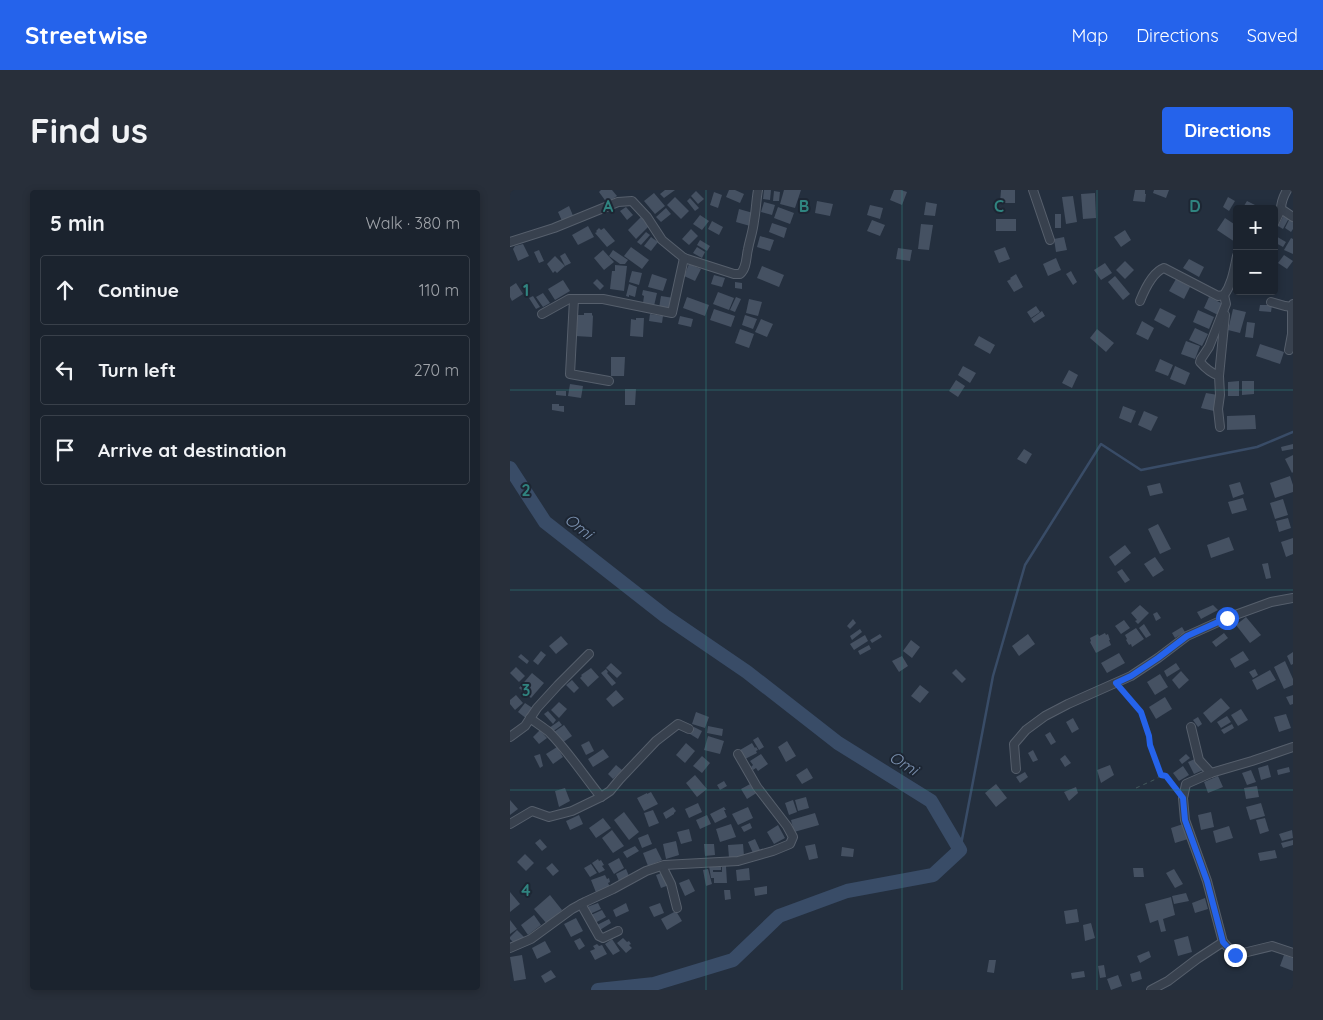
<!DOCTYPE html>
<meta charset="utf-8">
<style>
body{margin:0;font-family:Quicksand,sans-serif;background:#282f3a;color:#f1f3f6}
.controls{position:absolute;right:15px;top:15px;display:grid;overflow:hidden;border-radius:5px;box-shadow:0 2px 8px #0003}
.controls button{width:45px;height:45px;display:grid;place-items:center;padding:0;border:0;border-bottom:1px solid #39404a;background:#1b232e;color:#f1f3f6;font:25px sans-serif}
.stop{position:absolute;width:15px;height:15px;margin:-11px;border:4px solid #2563eb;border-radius:50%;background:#fff}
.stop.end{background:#2563eb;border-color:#fff;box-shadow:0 1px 5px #0008}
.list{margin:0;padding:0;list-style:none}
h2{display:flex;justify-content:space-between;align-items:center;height:65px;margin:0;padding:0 20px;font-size:21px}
h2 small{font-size:16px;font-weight:400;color:#a0a4aa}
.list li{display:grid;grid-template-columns:32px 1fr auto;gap:15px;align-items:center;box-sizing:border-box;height:70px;margin:0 10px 10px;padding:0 10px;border:1px solid #39404a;border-radius:5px}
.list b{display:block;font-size:19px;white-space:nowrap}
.list em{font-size:16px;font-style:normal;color:#a0a4aa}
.icon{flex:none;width:28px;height:28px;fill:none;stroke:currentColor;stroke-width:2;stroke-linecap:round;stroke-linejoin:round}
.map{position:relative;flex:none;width:783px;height:800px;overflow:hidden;border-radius:5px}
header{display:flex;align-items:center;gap:30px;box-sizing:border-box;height:70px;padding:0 25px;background:#2563eb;color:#fff}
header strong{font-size:24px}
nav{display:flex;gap:28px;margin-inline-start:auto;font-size:18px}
.intro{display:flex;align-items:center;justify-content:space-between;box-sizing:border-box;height:120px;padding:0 30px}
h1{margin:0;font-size:35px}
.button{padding:12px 22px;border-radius:5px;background:#2563eb;color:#fff;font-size:18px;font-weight:700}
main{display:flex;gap:30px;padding:0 30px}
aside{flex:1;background:#1b232e;border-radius:5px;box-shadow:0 2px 8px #0003}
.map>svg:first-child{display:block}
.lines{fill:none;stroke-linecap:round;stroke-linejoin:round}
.stream{stroke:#394c67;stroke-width:2.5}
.river{stroke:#394c67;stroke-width:14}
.building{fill:#455162}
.minor-casing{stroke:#565f6c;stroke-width:10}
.path{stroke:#44595c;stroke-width:1;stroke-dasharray:4 4;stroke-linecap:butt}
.minor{stroke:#38414e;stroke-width:8}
.route{stroke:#2563eb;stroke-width:6}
.grid{fill:none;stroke:#308480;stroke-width:1;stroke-opacity:0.55}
.labels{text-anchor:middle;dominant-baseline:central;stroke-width:4;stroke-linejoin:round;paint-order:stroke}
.water-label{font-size:16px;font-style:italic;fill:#7c92b1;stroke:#1d2633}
.grid-label{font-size:16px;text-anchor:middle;font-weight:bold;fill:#308480;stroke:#1d2633;stroke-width:4;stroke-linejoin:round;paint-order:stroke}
</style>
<header>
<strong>Streetwise</strong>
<nav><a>Map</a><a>Directions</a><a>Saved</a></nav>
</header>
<div class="intro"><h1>Find us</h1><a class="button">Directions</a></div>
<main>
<aside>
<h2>5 min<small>Walk · 380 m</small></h2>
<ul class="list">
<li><svg class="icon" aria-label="ahead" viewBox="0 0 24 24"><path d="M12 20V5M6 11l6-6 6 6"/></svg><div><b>Continue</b></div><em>110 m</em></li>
<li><svg class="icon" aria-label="left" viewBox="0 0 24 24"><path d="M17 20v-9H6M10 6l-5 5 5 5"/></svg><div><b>Turn left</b></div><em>270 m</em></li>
<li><svg class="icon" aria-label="arrive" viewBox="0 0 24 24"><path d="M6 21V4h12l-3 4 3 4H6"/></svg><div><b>Arrive at destination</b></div></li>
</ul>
</aside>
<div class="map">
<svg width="783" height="800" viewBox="0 0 783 800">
<rect width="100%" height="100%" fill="#242f3e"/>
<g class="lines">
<path class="stream" d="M450,660L483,486L515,375L591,254L631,280L747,257L783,242"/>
<path class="river" d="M0,278L35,332L155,426L237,482L328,553L421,611L450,660L423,685L337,701L269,726L223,770L144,794L88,800"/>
</g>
<g class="building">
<path d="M91,0H102L107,6L97,13L89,2Z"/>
<path d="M155,0H165L154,8L150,4Z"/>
<path d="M219,0H225L234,4L230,13L216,7Z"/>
<path d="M254,0H261L260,10L253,9Z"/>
<path d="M274,0H291L285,18L270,14Z"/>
<path d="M384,0H391L397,2L392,15L380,10Z"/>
<path d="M491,0H505V13H490Z"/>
<path d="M625,0H635V4H636L635,12L623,11Z"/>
<path d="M644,0H659L656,8L643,3Z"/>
<path d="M186,1L194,9L188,14L181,6Z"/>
<path d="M264,1L270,2L269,11H263Z"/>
<path d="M204,2L212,5L208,18L200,15Z"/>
<path d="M144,3L155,16L145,24L134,11Z"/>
<path d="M585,3L586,28L573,29L571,4Z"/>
<path d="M563,6L567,32L556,34L552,7Z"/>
<path d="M165,7L179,21L171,29L157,15Z"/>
<path d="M718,7L725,11L719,21L713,17Z"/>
<path d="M180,8L189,18L185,21L177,11Z"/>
<path d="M307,11L323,14L320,26L305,23Z"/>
<path d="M737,11L749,17L748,19H732Z"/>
<path d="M254,12L265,15L262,25L251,22Z"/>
<path d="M416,12L427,14L425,26L414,25Z"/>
<path d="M360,15L373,18L370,29L357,25Z"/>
<path d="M59,16L64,28L53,33L48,22Z"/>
<path d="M116,17L123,25L117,30L110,21Z"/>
<path d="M268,17L284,23L280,34L264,28Z"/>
<path d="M156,18L161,24L151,32L146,27Z"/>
<path d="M229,19L243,23L240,36L226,32Z"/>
<rect x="545" y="24" width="6" height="14"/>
<path d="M190,25L199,31L192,40L183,34Z"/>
<path d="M774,25L779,28L773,39L768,36Z"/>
<path d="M131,27L139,36L126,49L118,40Z"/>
<path d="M715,28L727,36V50L725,52L707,40Z"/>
<path d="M780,28L783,30V39L781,42L775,38Z"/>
<rect x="486" y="29" width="20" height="12"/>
<path d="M362,30L375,35L370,46L357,41Z"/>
<path d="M202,31L213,37L209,45L198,39Z"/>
<path d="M262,33L277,38L274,48L259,42Z"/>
<path d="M411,34L423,35L419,60L408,59Z"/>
<path d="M78,36L84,47L68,55L62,45Z"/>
<path d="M89,38L91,40L94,38L105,51L97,57L85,43L87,42L86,41Z"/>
<path d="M181,39L188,46L179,55L172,49Z"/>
<path d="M615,40L621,50L611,57L604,47Z"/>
<path d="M136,42L140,45L131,55L127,52Z"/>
<path d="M764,45L776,52L773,57L764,52Z"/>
<path d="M250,46L264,50L260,61L247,57Z"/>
<path d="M141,47L148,52L141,61L134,56Z"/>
<path d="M554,47L557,60L546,62L544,49Z"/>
<path d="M781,48L783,49V64L774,60Z"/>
<path d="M190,50L200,56L197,61L187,55Z"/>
<path d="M13,54L19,66L8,71L3,59L5,56Z"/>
<path d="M121,57L139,70L132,79L114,66Z"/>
<path d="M187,57L195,62L192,68L183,63Z"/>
<path d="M495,57L500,69L489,73L484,61Z"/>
<path d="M388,58L402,60L400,71L386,69Z"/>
<path d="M29,60L34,71L29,73L24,62Z"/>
<path d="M93,60L104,72L94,80L84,68Z"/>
<path d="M103,60L118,70L115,74H110L99,66Z"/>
<path d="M55,63L61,73L55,76L50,66Z"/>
<path d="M774,65L783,71L777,79L768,73Z"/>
<path d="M45,66L55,76L47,83L45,81L43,83L37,74Z"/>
<path d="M546,68L551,80L538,86L533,74Z"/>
<path d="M679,69L694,77L689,87L673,78Z"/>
<path d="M615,71L624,80L615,89L606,80Z"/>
<path d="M595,73L602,83L591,90L584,80Z"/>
<path d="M179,74L191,79L185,91L174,86Z"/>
<path d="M105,75L117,76L114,101L100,99L102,81H105Z"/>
<path d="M252,76L274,85L269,97L247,88Z"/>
<path d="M122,81L132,83L129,95L119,92Z"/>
<path d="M561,81L567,92L563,95L556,84Z"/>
<path d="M142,84L157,89L153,101L138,97Z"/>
<path d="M506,84L513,97L504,102L497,91L501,89L500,88Z"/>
<path d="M204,85L215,88L212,97L201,94Z"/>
<path d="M605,86L620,104L613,110L598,92Z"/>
<path d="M87,89L94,96L90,100L83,93Z"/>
<path d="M666,89L680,97L674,109L659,101Z"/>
<path d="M53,90L60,101L45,110L38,99Z"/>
<path d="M225,92L232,93V99L225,98Z"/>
<path d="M6,93L13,104L2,111L0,107V97Z"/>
<path d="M119,94L127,97L125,107L119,105V107L116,106Z"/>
<path d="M133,100L147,103L144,116L133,113L134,106L132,105Z"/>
<path d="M208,102L224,108L219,120L203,114Z"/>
<path d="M33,103L40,113L33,117L26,107Z"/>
<path d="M23,106L30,117L26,119L19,108Z"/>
<path d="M151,106L164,108L162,120L149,118Z"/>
<path d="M177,107L199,115L195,126L173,118Z"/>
<path d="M226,107L231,109L225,122L220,120Z"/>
<path d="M699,107L713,114L708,125L694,118Z"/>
<path d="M239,109L252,112L248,126L236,123Z"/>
<path d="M750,115H762L761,122L749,121Z"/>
<path d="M526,116L530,122L521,128L517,122Z"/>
<path d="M650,118L666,126L659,138L644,130Z"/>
<path d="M204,119L225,126L221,137L200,130Z"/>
<path d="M723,119L736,122L730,143L718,140Z"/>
<path d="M688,120L704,127L699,139L683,132Z"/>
<path d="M532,121L535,126L524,133L521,129Z"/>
<path d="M74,123H82V125L83,126L82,147L65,146L67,125H74Z"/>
<path d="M140,124L153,126L152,133L139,131Z"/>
<path d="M235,125L247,129L243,139L232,135Z"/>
<path d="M170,126L183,129L181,137L168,134Z"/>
<path d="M126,128H134L133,147L120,146L121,129L126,130Z"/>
<path d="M251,129L263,134L257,147L245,142Z"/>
<path d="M632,131L644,138L638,150L626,144Z"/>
<path d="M737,132L745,133L743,148L735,147Z"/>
<path d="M685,138L698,144L692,156L679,150Z"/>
<path d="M230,139L244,144L239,158L225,153Z"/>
<path d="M587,139L604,153L596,162L580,148Z"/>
<path d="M469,146L485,155L480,164L464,155Z"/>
<path d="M676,151L690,156L685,169L671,164Z"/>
<path d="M750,154L774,162L770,174L746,166Z"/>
<path d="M101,167H115L114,186H101Z"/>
<path d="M650,169L663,175L658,186L645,181Z"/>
<path d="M453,176L466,183L460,193L448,185Z"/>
<path d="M665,176L680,183L675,195L660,189Z"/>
<path d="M559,180L568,185L562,198L552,193Z"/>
<path d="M446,190L455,196L448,207L439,201Z"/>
<path d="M729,191V206H718V192Z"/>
<path d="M732,191H744V204L732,205Z"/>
<path d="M60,194L73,196L71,208L58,206Z"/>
<path d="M115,199H126L125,215H115Z"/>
<path d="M46,201H56V206L46,205Z"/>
<path d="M696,203L708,205L704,221L691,218Z"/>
<path d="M42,214H49V216H54V222L42,220Z"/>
<path d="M613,216L626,221L621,233L609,228Z"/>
<path d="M634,221L648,227L641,241L628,235Z"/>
<path d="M745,225L746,239L717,240V226Z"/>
<path d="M783,254V259L772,261L771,257Z"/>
<path d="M514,259L522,264L516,274L507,269Z"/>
<path d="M783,265V282L782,283L775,269Z"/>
<path d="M780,286L783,295V302L765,308L760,293Z"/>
<path d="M730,292L734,304L723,308L719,295Z"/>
<path d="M650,293L653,303L640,306L637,296Z"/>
<path d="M733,308L737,320L722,324L718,312Z"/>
<path d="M773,309L778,325L765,329L760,313Z"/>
<path d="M778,328L781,338L769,342L766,331Z"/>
<path d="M648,334L661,359L650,364L638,339Z"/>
<path d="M719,347L724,360L701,368L697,355Z"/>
<path d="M783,348V364L776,367L771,352Z"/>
<path d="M615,355L621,363L605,376L599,367Z"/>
<path d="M645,367L654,380L643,387L634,374Z"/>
<path d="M758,373L761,388L756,389L752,374Z"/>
<path d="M612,379L620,390L615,393L607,382Z"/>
<path d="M630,415L639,423L628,434L625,431L627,430L621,423Z"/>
<path d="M703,415L708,420L691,429L687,422Z"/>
<path d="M647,422L651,428L646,431L643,424Z"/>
<path d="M736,427L751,445L740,453L726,435Z"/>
<path d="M343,429L346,433L340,439L337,436Z"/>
<path d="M614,430L620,438L611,444L605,436Z"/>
<path d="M634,434L641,445L636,448L629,438Z"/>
<path d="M672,437L675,442L665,448L662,443Z"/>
<path d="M626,438L634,449L622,457L621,454L619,455L616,450L617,449L615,445Z"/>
<path d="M350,439L352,442L342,450L340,446Z"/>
<path d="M595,443L596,445L598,444L600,450H599L601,455L586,463L580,452L581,451L580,448L588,444L589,446Z"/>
<path d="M714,443L718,448L706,457L702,452Z"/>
<path d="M370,444L372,447L362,453L360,450Z"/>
<path d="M518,444L525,454L509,466L502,456Z"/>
<path d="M355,445L358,451L344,460L340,454Z"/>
<path d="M51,446L58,454L46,464L39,456Z"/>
<path d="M401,450L410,457L402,468L393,461Z"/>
<path d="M359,455L361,459L350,465L348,461Z"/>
<path d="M31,461L36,465L28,475L23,471Z"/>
<path d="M733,461L739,470L725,478L720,469Z"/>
<path d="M783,462V474L781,475L777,466Z"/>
<path d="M609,463L615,473L597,483L591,473Z"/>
<path d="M11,464L19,471L17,474L8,467Z"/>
<path d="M392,466L398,476L389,482L382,471Z"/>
<path d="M775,471L783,489V495L774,499L764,477Z"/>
<path d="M101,473L112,483L107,488L96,478Z"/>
<path d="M666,473L670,479L657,487L654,481Z"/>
<path d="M6,477L15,486L9,492L0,483Z"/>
<path d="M81,478L89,487L78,497L70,488L72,486L71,485Z"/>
<path d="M96,479L98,482L97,483L106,493L102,496L91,483Z"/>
<path d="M446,479L456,489L452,493L442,483Z"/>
<path d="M745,479L748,485L743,488L739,482Z"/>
<path d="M760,480L766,490L747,500L742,490Z"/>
<path d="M671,481L679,490L669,499L662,490Z"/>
<path d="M22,483L34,493L21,508L9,498Z"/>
<path d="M650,484L658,497L645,505L637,492Z"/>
<path d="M62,490L69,498L64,503L56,495Z"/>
<path d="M410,495L419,502L410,513L401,506Z"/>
<path d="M106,500L114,509L103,517L96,509Z"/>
<path d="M6,505L13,513L5,520L0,514V510Z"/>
<path d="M783,505V514L780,515L776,507Z"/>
<path d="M655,507L662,519L646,529L639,517Z"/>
<path d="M711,508L720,518L701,533L693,523Z"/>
<path d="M49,512L57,519L49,528L41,520Z"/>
<path d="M15,513L24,519L17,529L8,522Z"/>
<path d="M731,519L738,530L728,536L721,525Z"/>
<path d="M38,521L46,530L43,534L34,524Z"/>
<path d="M186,522L199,527L195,538L182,534Z"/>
<path d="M776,524L781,538L769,542L764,527Z"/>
<path d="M717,526L721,532L711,538L707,532Z"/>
<path d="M688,527L692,534L688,537L683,530Z"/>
<path d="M563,528L569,539L562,543L556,532Z"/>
<path d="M49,531L52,535L42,542L39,538Z"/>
<path d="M722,534L724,538L714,544L711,540Z"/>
<path d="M54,535L62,546L52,553L44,542Z"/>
<path d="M198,536L213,539L212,546L197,543Z"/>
<path d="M184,537L192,541L188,549L180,544Z"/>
<path d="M30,540L37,548L29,554L23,547Z"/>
<path d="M540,542L546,552L541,555L535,545Z"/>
<path d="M198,546L214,551L210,564L194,560Z"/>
<path d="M248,547L254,557L249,560L243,550Z"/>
<path d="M79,551L84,561L76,565L71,555Z"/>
<path d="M277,551L286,566L276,572L268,557Z"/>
<path d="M176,553L185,561L175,573L166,565Z"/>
<path d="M242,553L245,558L246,557L248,560L246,561L247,563L235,569L230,560Z"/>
<path d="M47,557L53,567L43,574L36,564Z"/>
<path d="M93,559L99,567L83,577L78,569Z"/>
<path d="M523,560L528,570L523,572L518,563Z"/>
<path d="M30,564L33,576L30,578L24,566Z"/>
<path d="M251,564L258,574L248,581L246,578L243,580L241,577L243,575L240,571Z"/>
<path d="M676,564L680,568L672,574L669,570Z"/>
<path d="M555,565L561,573L555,577L550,569Z"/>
<path d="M192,566L200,573L192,583L183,576Z"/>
<path d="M687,568L693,580L684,584L678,572Z"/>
<path d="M106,575L112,580L103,589L98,584Z"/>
<path d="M600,575L604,585L591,593L587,580Z"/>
<path d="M758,575L761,587L751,590L748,578Z"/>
<path d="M673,576L679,585L669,591L663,583Z"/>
<path d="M779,577L780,582L768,585L767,580Z"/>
<path d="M297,578L303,588L292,594L286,585Z"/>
<path d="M741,580L746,592L737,595L732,583Z"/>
<path d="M515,582L518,587L510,593L506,587Z"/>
<path d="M185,585L197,599L187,607L176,593Z"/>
<path d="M708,586L713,597L698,603L694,592Z"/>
<path d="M214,591L217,596L210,600L207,595Z"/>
<path d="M242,593L248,602L237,609L231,599Z"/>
<path d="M486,594L497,608L486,617L475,603Z"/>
<path d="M747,596L749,607L736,609L734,598Z"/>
<path d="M566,597L568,603L559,611L554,602Z"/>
<path d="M55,598L60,611L49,617L45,601Z"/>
<path d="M141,602L148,614L134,621L127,608L137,603V604Z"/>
<path d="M296,607L299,618L288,621L285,610Z"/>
<path d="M0,610L8,619L0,625Z"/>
<path d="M283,610L287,622L279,625L275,613Z"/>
<path d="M188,613L192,622L179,628L175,619Z"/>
<path d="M751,613L755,626L740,630L736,617Z"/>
<path d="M163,617L166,621L164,623V624L156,629L153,623Z"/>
<path d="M214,617L216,620H214L217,627L205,633L200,624Z"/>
<path d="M238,617L243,628L228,635L222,624Z"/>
<path d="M143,620L149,633L139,637L134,623Z"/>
<path d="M114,622L129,642L119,650L104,630Z"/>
<path d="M701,622L704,637L691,640L688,625Z"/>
<path d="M305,623L309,635L284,642L281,630Z"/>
<path d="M69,625L73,634L60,640L56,631Z"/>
<path d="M197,625L201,634L190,639L186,630Z"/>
<path d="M93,628L101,638L86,648L79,638Z"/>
<path d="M755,628L759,641L750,644L746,630Z"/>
<path d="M240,633L242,638L234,642L231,637Z"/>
<path d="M221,634L226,647L210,652L206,639Z"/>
<path d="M673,634L678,649L665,653L661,638Z"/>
<path d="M268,635L275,648L264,654L257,642Z"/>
<path d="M719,636L723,648L706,653L703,641Z"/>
<path d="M179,639L182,651L171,654L167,642Z"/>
<path d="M102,640L114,656L103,663L92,648Z"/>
<path d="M782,640L783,648L772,651L769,644Z"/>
<path d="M138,644L142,654L132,658L128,648Z"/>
<path d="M30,649L37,657L32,661L25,653Z"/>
<path d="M245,649L250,660L243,663L238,652Z"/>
<path d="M783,650V655L773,658L771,653Z"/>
<path d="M166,651L169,665L156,669L153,654Z"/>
<path d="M194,654H204L205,665L195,666Z"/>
<path d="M233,654L234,666L219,668L218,655Z"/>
<path d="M305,654L308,668L299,670L295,656Z"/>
<path d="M125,656L129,661L117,668L113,662Z"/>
<path d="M332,657L344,659L343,667L331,666Z"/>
<path d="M146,658L152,670L138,676L133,663Z"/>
<path d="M765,660L767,668L750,671L748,663Z"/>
<path d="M15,664L24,673L16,681L7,672Z"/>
<path d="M109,668L114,678L104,684L98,674Z"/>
<path d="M88,669L89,671L91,670L94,675L92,676L95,680L89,683L82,673Z"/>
<path d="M42,673L49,681L43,686L36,678Z"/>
<path d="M81,674L87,683L80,687L74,678Z"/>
<path d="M199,676H211V680H203V682H212V677L216,676L217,693H204V688H201Z"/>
<path d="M239,678L240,690L227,691L226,680Z"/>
<path d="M623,678H633L634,687H624Z"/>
<path d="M116,679L119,686L109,691L106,684Z"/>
<path d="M198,679L202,694L196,696L193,680Z"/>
<path d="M664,679L673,694L665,698L656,683Z"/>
<path d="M154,682L159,695L151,698L146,685Z"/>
<path d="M95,685L97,689L99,688L100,692L98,693L101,699L87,705L81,690Z"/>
<path d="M179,689L185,701L175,706L169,693Z"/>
<path d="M257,696V704L245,706L244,698Z"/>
<path d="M214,700H220L221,709L215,710Z"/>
<path d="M0,702L10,714L0,722Z"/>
<path d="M676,703L679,711L664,714L662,706Z"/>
<path d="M40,705L52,720L37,734L24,719Z"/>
<path d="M661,707L665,725L653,729L656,741L651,742L648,730L640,733L635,714Z"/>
<path d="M695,708L698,719L685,723L682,713Z"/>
<path d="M88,713L91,719L80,724L77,717Z"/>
<path d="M116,713L119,721L106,727L103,720Z"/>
<path d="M150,713L154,723L144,727L139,717Z"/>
<path d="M567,719L569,732L556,734L554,721Z"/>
<path d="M92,720L96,727L85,733L81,725Z"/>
<path d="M166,721L172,731L157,740L151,729Z"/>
<path d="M24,725L31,735L18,745L11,735Z"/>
<path d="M66,728L73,741L61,747L54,734Z"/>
<path d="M99,729L101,733L90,740L87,735Z"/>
<path d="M0,730L7,739L0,744Z"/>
<path d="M581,733L585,748L575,751L573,735Z"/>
<path d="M7,740L14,747L6,755L0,749V747Z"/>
<path d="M678,746L682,762L668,766L664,750Z"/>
<path d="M70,748L75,756L69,760L64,751Z"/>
<path d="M113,748L117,752L119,751L121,754L119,755L122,758L116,763L107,753Z"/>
<path d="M102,749L110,761L103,765L95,754Z"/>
<path d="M35,751L41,762L27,769L22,758Z"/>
<path d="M87,754L89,756L92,755L97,764L85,770L80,761L85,759L83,756Z"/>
<path d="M639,761L641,767L630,773L627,766Z"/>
<path d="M12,765L16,789L4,791L0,767Z"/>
<path d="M774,765L783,768V781L770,776Z"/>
<path d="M479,770H486L484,783L477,782Z"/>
<path d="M594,775L596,787L590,788L588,776Z"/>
<path d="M41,780L46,787L35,793L31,786Z"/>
<path d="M574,781L575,787L562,789L561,783Z"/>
<path d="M630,781L632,789L622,792L620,784Z"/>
<path d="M608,785L612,796L601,800L597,789Z"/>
</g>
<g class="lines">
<defs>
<g id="minor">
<path d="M523,0L540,50"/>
<path d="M777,0C773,7 771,12 771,19L783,27"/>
<path d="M764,34L771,19"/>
<path d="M0,52L44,38L108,12L122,11L137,27L152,50L174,68L224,84H230C237,78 236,67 238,59C240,49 243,41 244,31C246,21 246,11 248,0"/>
<path d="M64,109L60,184L99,191"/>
<path d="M630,111C634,101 643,82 654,78L708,106L714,105C722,94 724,80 727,66"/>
<path d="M761,112L775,116L782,117"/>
<path d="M32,124L59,109H93L162,123L174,68"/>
<path d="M779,160L782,144V117L783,114"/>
<path d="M709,186L715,125"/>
<path d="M710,237L708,219L710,205L709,186C701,183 696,179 690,172L691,169L699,157L716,114L714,105"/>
<path d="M20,528C26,533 33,537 39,542C58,561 74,586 91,607"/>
<path d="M681,537L689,570L701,583"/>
<path d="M0,547L15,536L27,518L48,495L79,464"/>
<path d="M783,557L742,571L701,583L676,594L673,608L675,630L697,691L713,752L725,765L762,756L783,763"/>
<path d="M506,579L504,554L516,540L535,526L558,514L621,486L648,468L677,446L717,428L761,412L783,408"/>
<path d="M0,634L22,621L39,627L62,621L91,607L100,601L110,589L146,551L168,534L179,539"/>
<path d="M152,676L161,694L167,718"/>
<path d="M71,714L89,746L93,748L108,741"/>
<path d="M0,758L21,749L62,719L75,712L103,699L136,681L154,675L228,671L263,661L280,654L283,647L277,636L247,597L228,564"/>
<path d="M641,800L658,791L687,769L713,752"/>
</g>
</defs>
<use href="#minor" class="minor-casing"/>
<g class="path">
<path d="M611,500L631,522L639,546L640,555L651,585"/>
<path d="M626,598L646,589L651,585L656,586L667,600"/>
</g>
<use href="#minor" class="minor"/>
</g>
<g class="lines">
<path class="route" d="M717,428L677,446L648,468L621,486L606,493L631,522L639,546L640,555L651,585L656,586L673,608L675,630L697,691L713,752L725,765"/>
</g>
<path class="grid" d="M196,0V800M392,0V800M587,0V800M0,200H783M0,400H783M0,600H783"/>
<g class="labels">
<g class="water-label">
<text transform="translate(69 336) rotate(38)">Omi</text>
<text transform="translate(394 573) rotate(32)">Omi</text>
</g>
</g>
<g class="grid-label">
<text x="98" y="22">A</text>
<text x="294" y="22">B</text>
<text x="489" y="22">C</text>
<text x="685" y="22">D</text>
<text x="16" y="106">1</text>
<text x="16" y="306">2</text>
<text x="16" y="506">3</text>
<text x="16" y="706">4</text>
</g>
</svg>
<div class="controls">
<button>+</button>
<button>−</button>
</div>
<div class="stop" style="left:717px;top:428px"></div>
<div class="stop end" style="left:725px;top:765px"></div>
</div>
</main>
